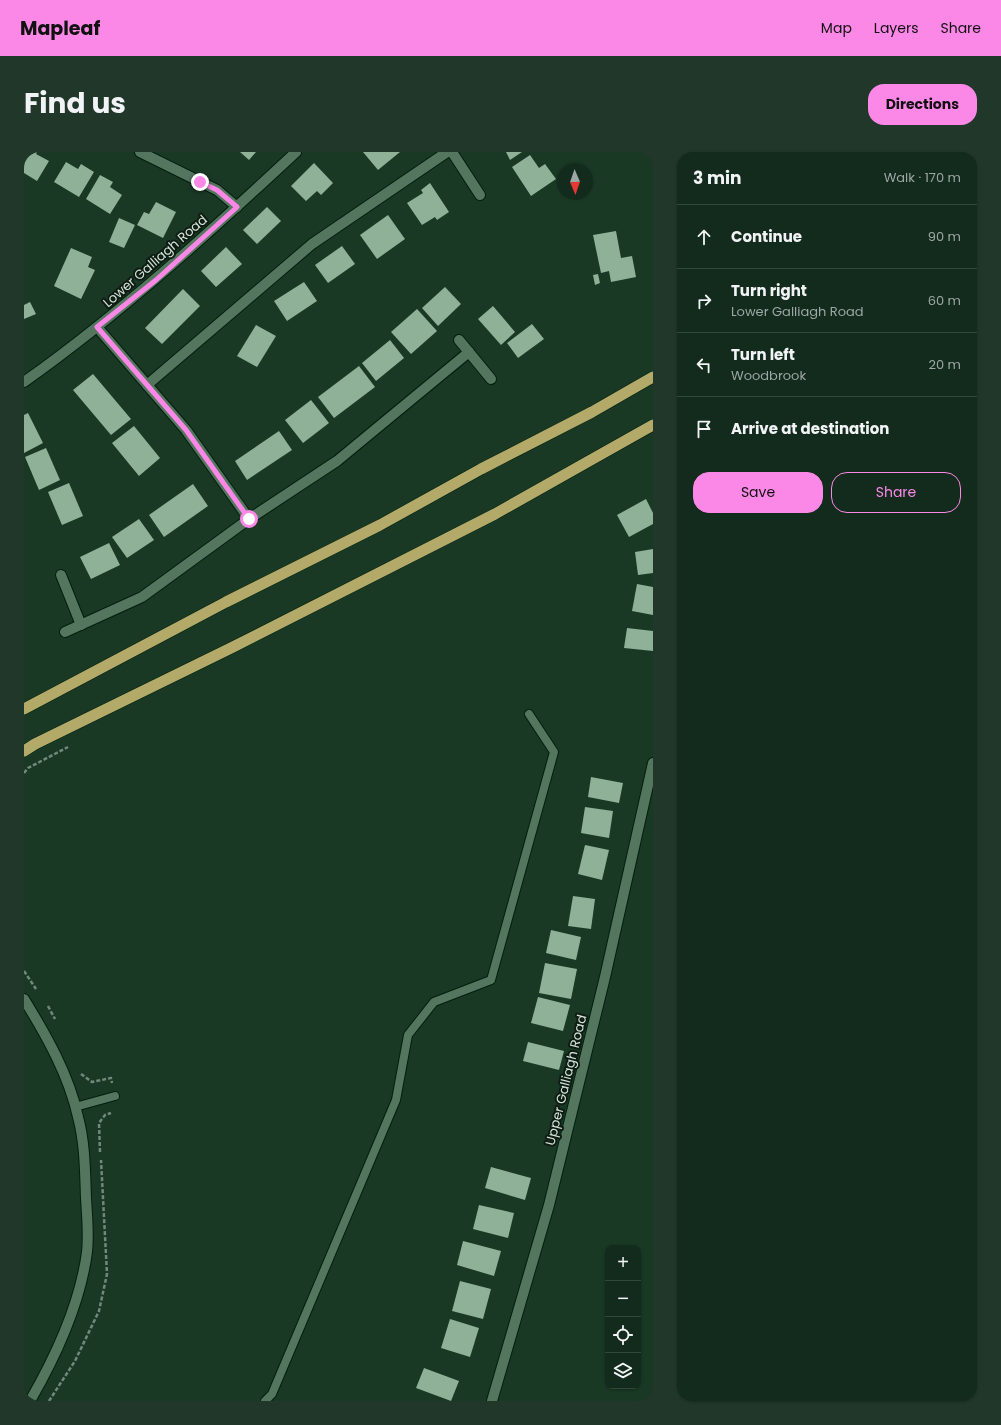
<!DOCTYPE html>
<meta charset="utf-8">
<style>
body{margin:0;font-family:Poppins,sans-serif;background:#203729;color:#f1f3f6}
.controls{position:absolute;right:12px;bottom:12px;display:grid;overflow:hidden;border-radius:8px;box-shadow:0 1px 3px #0004}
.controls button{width:36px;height:36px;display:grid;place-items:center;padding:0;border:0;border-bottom:1px solid #32473b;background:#132b1c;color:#f1f3f6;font:20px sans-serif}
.compass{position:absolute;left:533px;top:12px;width:36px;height:36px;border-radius:50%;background:#132b1c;box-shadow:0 1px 3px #0004;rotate:178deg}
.stop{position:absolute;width:12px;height:12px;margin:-9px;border:3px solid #fb87e6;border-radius:50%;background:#fff}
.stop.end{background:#fb87e6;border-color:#fff;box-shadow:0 1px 4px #0008}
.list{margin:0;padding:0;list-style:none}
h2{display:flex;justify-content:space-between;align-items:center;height:52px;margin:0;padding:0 16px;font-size:17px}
h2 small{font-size:13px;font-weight:400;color:#9da7a3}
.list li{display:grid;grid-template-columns:26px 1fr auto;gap:12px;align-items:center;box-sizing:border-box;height:64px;padding:0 16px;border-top:1px solid #32473b}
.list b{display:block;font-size:15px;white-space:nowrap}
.list p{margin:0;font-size:13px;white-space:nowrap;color:#9da7a3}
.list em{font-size:13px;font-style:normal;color:#9da7a3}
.actions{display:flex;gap:8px;padding:12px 16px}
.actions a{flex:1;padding:9px 0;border:1px solid #fb87e6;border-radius:16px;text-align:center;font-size:14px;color:#fb87e6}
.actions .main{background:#fb87e6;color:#111}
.icon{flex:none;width:22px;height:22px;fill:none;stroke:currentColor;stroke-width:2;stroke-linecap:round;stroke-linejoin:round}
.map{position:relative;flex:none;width:629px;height:1249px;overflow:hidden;border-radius:16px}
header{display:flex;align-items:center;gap:24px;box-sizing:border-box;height:56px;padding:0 20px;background:#fb87e6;color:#111}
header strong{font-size:19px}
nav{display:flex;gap:22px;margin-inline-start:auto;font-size:14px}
.intro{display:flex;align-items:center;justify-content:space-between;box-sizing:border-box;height:96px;padding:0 24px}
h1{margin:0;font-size:28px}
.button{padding:10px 18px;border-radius:16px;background:#fb87e6;color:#111;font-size:14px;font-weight:700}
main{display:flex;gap:24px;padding:0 24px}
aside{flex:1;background:#132b1c;border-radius:16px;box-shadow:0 1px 3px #0004}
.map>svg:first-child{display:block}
.building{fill:#8eb198}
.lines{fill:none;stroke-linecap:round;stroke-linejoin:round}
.service-casing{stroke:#011f0d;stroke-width:10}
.minor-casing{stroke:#011f0d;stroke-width:12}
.tertiary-casing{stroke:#011f0d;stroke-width:12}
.trunk-casing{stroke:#011f0d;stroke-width:12}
.path{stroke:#708979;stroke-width:2.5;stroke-dasharray:4 2;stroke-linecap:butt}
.service{stroke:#54755e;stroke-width:8}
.minor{stroke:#54755e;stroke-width:10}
.tertiary{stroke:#54755e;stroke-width:10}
.trunk{stroke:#b3aa6a;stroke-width:11}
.route{stroke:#fb87e6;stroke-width:5}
.labels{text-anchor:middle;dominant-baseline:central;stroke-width:4;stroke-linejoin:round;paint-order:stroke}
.street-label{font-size:13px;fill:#d3e5d8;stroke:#0f1c13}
</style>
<header>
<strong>Mapleaf</strong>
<nav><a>Map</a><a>Layers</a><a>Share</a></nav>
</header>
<div class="intro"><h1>Find us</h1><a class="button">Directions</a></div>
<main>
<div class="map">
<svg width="629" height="1249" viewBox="0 0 629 1249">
<rect width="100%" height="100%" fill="#193925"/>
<g class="building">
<path d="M0,0H13L12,2L25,9L13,29L0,21Z"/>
<path d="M216,0H232L225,8Z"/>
<path d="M339,0H376L354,18Z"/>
<path d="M482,0H498L486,8Z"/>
<path d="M506,3L515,16L521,12L532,27L507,44L488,15Z"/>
<path d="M42,10L54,17L57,12L70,20L55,45L30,30Z"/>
<path d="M290,11L309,31L297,43L293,39L282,49L267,34Z"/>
<path d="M76,23L89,30L86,35L98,43L86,62L62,47Z"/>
<path d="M406,31L425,60L413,68L411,65L398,73L383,51L399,41L397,38Z"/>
<path d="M132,50L152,60L139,86L113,73L120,60L125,62Z"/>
<path d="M243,55L257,69L233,92L219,78Z"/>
<path d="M364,63L381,87L353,107L336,83Z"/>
<path d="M95,66L111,73L100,96L85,90Z"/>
<path d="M592,79L597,106L608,104L612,125L587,130L585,119L577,121L569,83Z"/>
<path d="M318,94L331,112L304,131L291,113Z"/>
<path d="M202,95L218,112L192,135L177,119Z"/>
<path d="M47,96L68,105L64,115L71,118L57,147L30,134Z"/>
<path d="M574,122L576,131L571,133L569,123Z"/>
<path d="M280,130L293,149L263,169L250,149Z"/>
<path d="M421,135L437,152L414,174L398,156Z"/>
<path d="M159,137L176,154L138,192L121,176Z"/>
<path d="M6,150L12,162L0,167V153Z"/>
<path d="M469,154L491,180L477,193L454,167Z"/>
<path d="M393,157L413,179L387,202L367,180Z"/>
<path d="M508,172L520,187L494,206L483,191Z"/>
<path d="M232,173L252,184L233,215L213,204Z"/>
<path d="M366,188L380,206L352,229L338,211Z"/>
<path d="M335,214L351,235L310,266L294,245Z"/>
<path d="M69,222L107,267L87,283L49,238Z"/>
<path d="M287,248L305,271L279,291L261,268Z"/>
<path d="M4,261L19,291L0,301V263Z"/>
<path d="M110,274L136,306L115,324L88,291Z"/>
<path d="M255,279L268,298L223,328L211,309Z"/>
<path d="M22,296L36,328L15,338L1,305Z"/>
<path d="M45,331L59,364L38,373L24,340Z"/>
<path d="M169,332L184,354L140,385L125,363Z"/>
<path d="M622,347L629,361V372L605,385L593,363Z"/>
<path d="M115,367L130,388L103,406L88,385Z"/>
<path d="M85,391L96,413L67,427L56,405Z"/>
<path d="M629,397V421L614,423L611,400Z"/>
<path d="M613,432L629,435V463L608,459Z"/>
<path d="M603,476L629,479V499L600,496Z"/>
<path d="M567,625L599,631L595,651L564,645Z"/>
<path d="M561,655L589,659L585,686L557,681Z"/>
<path d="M561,693L585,698L578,728L554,722Z"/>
<path d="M549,744L571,747L567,777L544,774Z"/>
<path d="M527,778L557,785L552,808L522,801Z"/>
<path d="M521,811L553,817L547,847L515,841Z"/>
<path d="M514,845L546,853L539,879L507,871Z"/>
<path d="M504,890L540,899L535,918L499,909Z"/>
<path d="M467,1015L507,1026L501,1048L461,1036Z"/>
<path d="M455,1053L490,1061L484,1086L449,1077Z"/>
<path d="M439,1089L477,1099L470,1124L433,1113Z"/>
<path d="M436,1129L467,1137L459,1167L428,1159Z"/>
<path d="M426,1167L455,1176L446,1205L417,1196Z"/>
<path d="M400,1216L435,1229L427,1249L392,1236Z"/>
</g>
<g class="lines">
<defs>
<g id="service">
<path d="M51,955L91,944"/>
<path d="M241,1249L248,1242L372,948L384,883L410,850L467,828L530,600L505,562"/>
</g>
<g id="minor">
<path d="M116,0L193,38L213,55"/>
<path d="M428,0L456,43"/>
<path d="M73,175L162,278L225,367"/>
<path d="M435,188L467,227"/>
<path d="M123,233L288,92L423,0"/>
<path d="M37,423L57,473"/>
<path d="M41,480L118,445L225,367L313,309L445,200"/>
<path d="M0,847C22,883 45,923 54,965C61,991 61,1019 62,1046C63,1064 65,1083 63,1100C56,1153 32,1204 6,1249"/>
<path d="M468,1249L525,1053L581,825L629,611"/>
</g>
<path id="tertiary" d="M0,230C97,161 185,81 272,0"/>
<g id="trunk">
<path d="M0,557L202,450L356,373L457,317L568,260L629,225"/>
<path d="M0,599L11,592L209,495L471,362L629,273"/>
</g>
</defs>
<use href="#service" class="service-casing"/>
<use href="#minor" class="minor-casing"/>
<use href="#tertiary" class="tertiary-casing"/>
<use href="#trunk" class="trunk-casing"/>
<g class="path">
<path d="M0,621L4,616L44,595"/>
<path d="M0,819L12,837"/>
<path d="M24,854L31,867"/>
<path d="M57,922L68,930L87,926L88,931"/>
<path d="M76,1000L75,971L81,963L87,961"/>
<path d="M25,1249L51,1209L75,1159L83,1122L77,1008"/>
</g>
<use href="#service" class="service"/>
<use href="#minor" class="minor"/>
<use href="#tertiary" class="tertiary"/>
<use href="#trunk" class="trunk"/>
</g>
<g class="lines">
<path class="route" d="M176,30L193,38L213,55L132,128L73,175L162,278L225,367"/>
</g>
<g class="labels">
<g class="street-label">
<text transform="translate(131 109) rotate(-41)">Lower Galliagh Road</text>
<text transform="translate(542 928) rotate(-76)">Upper Galliagh Road</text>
</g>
</g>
</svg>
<div class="controls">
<button>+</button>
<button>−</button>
<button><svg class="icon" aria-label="locate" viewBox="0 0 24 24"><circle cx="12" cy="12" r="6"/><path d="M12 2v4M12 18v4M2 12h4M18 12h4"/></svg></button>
<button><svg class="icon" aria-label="layers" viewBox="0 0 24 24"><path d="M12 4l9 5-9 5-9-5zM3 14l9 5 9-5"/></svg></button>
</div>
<svg class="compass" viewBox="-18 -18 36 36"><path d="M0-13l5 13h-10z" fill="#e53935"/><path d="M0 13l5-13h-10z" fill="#9da7a3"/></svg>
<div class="stop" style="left:225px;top:367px"></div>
<div class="stop end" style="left:176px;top:30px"></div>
</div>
<aside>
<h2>3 min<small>Walk · 170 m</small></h2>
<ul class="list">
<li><svg class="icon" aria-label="ahead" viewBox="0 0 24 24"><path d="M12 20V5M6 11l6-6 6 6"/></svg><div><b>Continue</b></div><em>90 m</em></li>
<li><svg class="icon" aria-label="right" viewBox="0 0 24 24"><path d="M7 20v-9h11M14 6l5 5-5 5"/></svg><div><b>Turn right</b><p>Lower Galliagh Road</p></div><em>60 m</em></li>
<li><svg class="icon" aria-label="left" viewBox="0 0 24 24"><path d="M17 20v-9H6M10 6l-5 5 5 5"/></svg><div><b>Turn left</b><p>Woodbrook</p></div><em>20 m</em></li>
<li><svg class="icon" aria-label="arrive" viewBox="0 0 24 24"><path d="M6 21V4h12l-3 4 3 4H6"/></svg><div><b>Arrive at destination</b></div></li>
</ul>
<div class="actions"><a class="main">Save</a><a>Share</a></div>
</aside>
</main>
